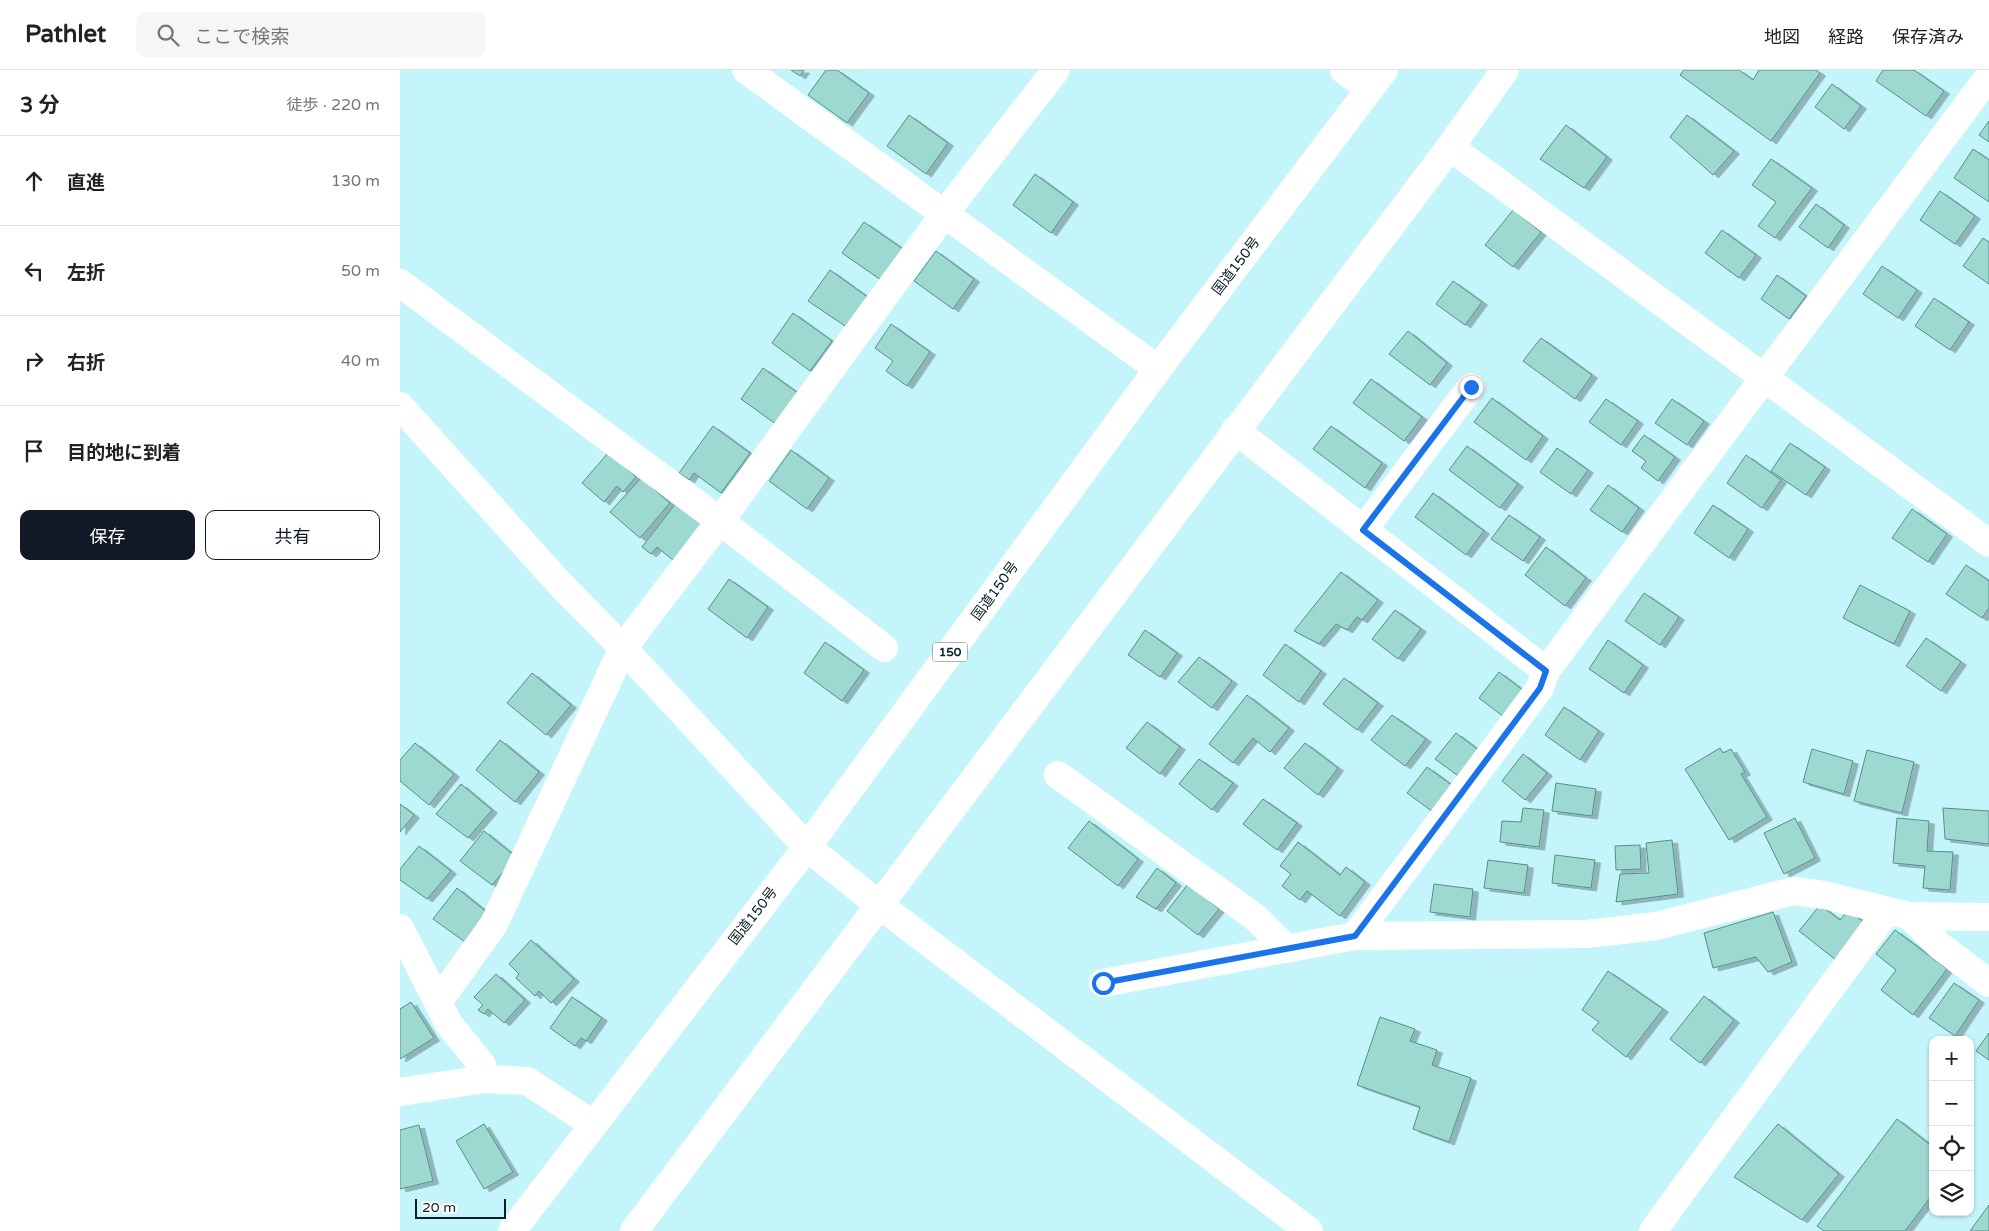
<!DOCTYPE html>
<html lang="ja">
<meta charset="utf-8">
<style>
body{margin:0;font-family:"Varela Round","Noto Sans JP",sans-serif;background:#f6f6f6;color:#222}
.controls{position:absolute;right:15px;bottom:15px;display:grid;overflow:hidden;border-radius:10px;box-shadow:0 1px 4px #0004}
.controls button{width:45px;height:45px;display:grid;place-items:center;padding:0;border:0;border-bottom:1px solid #e0e0e0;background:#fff;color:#222;font:25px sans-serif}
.scale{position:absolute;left:15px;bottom:12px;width:91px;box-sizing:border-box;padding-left:5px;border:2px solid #082225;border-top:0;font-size:14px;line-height:18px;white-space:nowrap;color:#082225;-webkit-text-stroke:4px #fff;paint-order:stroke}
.stop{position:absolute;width:15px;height:15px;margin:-11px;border:4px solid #1a73e8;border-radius:50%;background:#fff}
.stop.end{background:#1a73e8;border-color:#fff;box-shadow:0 1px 5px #0008}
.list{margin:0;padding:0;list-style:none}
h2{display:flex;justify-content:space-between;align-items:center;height:65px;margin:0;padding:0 20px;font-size:21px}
h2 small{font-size:16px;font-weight:400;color:#767676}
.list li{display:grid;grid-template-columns:32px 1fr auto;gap:15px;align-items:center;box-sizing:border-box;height:90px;padding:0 20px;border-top:1px solid #e0e0e0}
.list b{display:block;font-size:19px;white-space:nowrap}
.list em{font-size:16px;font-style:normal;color:#767676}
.actions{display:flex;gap:10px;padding:15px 20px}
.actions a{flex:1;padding:11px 0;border:1px solid #111827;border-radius:10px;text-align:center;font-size:18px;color:#111827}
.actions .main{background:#111827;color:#fff}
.icon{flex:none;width:28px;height:28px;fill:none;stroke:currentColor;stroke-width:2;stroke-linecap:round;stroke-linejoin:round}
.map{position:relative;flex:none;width:1589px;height:1161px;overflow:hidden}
header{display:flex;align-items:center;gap:30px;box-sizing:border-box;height:70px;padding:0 25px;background:#fff;border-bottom:1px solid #e0e0e0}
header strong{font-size:24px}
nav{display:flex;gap:28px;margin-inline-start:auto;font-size:18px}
.search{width:350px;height:45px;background:#f6f6f6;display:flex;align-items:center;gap:12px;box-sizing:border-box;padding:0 18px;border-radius:10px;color:#767676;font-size:19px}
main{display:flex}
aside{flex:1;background:#fff}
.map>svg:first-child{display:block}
.building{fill:#9dd9d1;stroke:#548f88;filter:url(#shadow)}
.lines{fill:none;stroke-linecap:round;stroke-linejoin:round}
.street{stroke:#fff;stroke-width:28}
.secondary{stroke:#fff;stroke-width:28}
.highway{stroke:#fff;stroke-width:28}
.route{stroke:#1a73e8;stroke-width:6}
.labels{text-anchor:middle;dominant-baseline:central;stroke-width:5;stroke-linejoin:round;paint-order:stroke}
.shield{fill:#fff;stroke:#526466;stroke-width:1}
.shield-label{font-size:12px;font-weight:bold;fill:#082225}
.street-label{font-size:14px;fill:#082225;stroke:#fff}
</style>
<header>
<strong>Pathlet</strong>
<div class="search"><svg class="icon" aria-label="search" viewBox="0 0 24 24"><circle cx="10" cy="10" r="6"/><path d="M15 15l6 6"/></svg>ここで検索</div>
<nav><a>地図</a><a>経路</a><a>保存済み</a></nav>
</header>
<main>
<aside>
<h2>3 分<small>徒歩 · 220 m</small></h2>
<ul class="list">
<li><svg class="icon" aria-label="ahead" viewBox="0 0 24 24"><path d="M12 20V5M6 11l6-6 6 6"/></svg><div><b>直進</b></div><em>130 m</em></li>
<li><svg class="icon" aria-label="left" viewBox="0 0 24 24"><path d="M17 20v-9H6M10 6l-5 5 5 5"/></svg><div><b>左折</b></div><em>50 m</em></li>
<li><svg class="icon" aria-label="right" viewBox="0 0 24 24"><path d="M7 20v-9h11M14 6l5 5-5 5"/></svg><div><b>右折</b></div><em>40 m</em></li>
<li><svg class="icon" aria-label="arrive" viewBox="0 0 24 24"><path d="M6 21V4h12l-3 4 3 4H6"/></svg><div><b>目的地に到着</b></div></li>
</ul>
<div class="actions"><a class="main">保存</a><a>共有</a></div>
</aside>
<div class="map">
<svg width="1589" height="1161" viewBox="0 0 1589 1161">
<defs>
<filter id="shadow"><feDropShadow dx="5.5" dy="3" stdDeviation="0" flood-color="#0004"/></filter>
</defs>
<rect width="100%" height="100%" fill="#c4f5fb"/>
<g class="building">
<path d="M391,0H404L400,6Z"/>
<path d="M426,0H437L469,23L447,53L408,25Z"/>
<path d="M1284,0H1339L1353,10L1359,0H1416L1420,3L1371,71L1280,5Z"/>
<path d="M1483,0H1514L1544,21L1526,46L1476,11Z"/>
<path d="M1432,14L1461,36L1444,59L1415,37Z"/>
<path d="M509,45L548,73L526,104L487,76Z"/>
<path d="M1287,45L1334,81L1313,105L1270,67Z"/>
<path d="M1589,51V72L1579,65Z"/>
<path d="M1166,55L1207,87L1184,118L1140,89Z"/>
<path d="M1573,79L1589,90V132L1554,108Z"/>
<path d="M1371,89L1412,118L1375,168L1358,156L1376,132L1352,115Z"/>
<path d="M635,104L673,132L651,163L613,135Z"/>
<path d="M1540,121L1575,146L1555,174L1520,150Z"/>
<path d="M1416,134L1444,155L1428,178L1399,157Z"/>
<path d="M1113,140L1141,162L1113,197L1085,175Z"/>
<path d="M464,152L503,179L481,210L442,183Z"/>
<path d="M1322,160L1356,185L1339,208L1305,183Z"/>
<path d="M1583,168L1589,172V214L1563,196Z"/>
<path d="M536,181L574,209L553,239L514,211Z"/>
<path d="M1482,196L1517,220L1498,248L1463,224Z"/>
<path d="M430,200L469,228L448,258L408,231Z"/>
<path d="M1377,205L1406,226L1389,249L1361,229Z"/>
<path d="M1053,211L1082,232L1065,255L1036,234Z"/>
<path d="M1534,228L1569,252L1550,280L1515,256Z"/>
<path d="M393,243L432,271L410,301L372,273Z"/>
<path d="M491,254L530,282L507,316L486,301L493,291L475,278Z"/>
<path d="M1008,261L1047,293L1030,315L989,284Z"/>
<path d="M1141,268L1192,305L1175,329L1123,291Z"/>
<path d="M363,298L402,326L380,357L341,329Z"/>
<path d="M971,309L1022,347L1004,371L953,333Z"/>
<path d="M1092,328L1143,366L1126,390L1074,352Z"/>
<path d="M1206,329L1238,351L1221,375L1189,352Z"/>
<path d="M1272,329L1304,351L1287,375L1255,353Z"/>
<path d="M313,356L350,383L321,423L294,403L289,410L279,403Z"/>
<path d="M931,356L982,393L965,418L913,379Z"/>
<path d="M1244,365L1275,387L1258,411L1241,398L1246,391L1232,381Z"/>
<path d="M1390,373L1425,397L1406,425L1371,401Z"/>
<path d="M1067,376L1118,414L1100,438L1049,400Z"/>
<path d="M1157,378L1188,400L1171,424L1140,402Z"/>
<path d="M391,380L429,408L407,439L369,411Z"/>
<path d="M209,382L236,407L223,422L217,416L204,432L182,413Z"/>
<path d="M1346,385L1381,410L1362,438L1327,413Z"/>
<path d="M241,408L270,433L240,468L210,442Z"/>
<path d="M1208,415L1239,438L1222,462L1190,440Z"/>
<path d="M1033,423L1084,461L1066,485L1015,447Z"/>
<path d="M276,433L303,454L274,491L257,477L251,484L242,477Z"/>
<path d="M1313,435L1348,459L1329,488L1294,463Z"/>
<path d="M1512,439L1547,464L1528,492L1492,468Z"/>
<path d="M1109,445L1140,467L1123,491L1091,469Z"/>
<path d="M1146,477L1186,508L1165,536L1125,505Z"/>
<path d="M1566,495L1589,511V538L1582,548L1546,524Z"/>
<path d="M941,502L978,530L962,550L957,547L947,560L936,554L919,574L894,561Z"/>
<path d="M329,509L368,537L347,568L308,539Z"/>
<path d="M1460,515L1510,541L1494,574L1443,548Z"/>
<path d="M1244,523L1279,547L1260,575L1225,551Z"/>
<path d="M995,540L1021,559L998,589L972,569Z"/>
<path d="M745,560L777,583L760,607L728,585Z"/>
<path d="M1526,568L1561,592L1541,621L1506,596Z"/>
<path d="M1208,570L1243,595L1224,623L1189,599Z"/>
<path d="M425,572L464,600L442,631L404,603Z"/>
<path d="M885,574L921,601L899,632L863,605Z"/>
<path d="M799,587L832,611L812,638L778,612Z"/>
<path d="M1099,602L1124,621L1104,647L1079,628Z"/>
<path d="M132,603L171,635L146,665L107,633Z"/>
<path d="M944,608L978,633L957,660L923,634Z"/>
<path d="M847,625L889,658L870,682L853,668L833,693L809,674Z"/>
<path d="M1164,637L1199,661L1180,690L1145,665Z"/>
<path d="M992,645L1026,669L1005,696L971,670Z"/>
<path d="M747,652L780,677L760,704L726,678Z"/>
<path d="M1056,663L1081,682L1061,708L1035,689Z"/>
<path d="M100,670L139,702L115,732L76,700Z"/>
<path d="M15,673L54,704L29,735L0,711V690Z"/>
<path d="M905,673L938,698L918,725L884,698Z"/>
<path d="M1320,678L1323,683L1331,679L1345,702L1341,704L1367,747L1329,770L1285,699Z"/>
<path d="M1412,679L1453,691L1444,724L1403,712Z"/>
<path d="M1467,680L1514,692L1502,743L1454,731Z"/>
<path d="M1123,684L1147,703L1125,730L1102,711Z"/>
<path d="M799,689L833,713L812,740L779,714Z"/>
<path d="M1027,697L1053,716L1033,742L1007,723Z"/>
<path d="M1156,713L1196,719L1192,746L1152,741Z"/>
<path d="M61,714L92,740L68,768L36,744Z"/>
<path d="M863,729L897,753L877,780L843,754Z"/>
<path d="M0,734L14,745L0,762Z"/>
<path d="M1123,738L1144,740L1139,777L1100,772L1102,751L1121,752Z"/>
<path d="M1543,738L1589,741V774L1545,769Z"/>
<path d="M1395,748L1415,788L1384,804L1364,763Z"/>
<path d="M1497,748L1529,751L1527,781L1553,782L1550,820L1523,818L1525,796L1493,793Z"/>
<path d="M689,751L738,789L718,816L668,778Z"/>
<path d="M84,761L116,787L92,815L60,791Z"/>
<path d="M1272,770L1278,824L1216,832L1220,804L1249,803L1246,773Z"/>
<path d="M898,772L940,805L946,797L965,812L940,846L907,821L900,830L882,816L891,804L880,796Z"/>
<path d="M1240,775L1241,799L1216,800L1215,776Z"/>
<path d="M19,776L51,801L27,829L0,810V799Z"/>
<path d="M1155,785L1195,790L1191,818L1152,813Z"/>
<path d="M1088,790L1128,795L1124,823L1084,818Z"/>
<path d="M757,798L776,813L756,839L736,827Z"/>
<path d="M788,814L819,839L798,865L767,841Z"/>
<path d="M1034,814L1073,819L1070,847L1030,842Z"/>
<path d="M57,818L89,844L65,872L33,849Z"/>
<path d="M1420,835L1440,850L1448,840L1465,853L1436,890L1399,861Z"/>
<path d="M1373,842L1392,892L1368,902L1356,887L1313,898L1304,863Z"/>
<path d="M1495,860L1547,899L1513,945L1481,920L1496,900L1476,884Z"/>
<path d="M131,870L174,909L151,933L139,921L135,926L116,908L119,904L109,894Z"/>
<path d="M1208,901L1263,939L1226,987L1192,960L1199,952L1182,940Z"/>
<path d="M96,904L125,930L104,953L88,939L84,944L78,940L83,935L74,927Z"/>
<path d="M1554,913L1579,930L1555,966L1529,948Z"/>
<path d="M1304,926L1334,950L1300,993L1270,969Z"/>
<path d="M172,927L202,948L186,971L181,968L175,976L150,958Z"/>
<path d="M11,932L34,968L0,989V939Z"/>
<path d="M980,947L1015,959L1010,971L1037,980L1032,995L1071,1008L1049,1072L1013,1059L1020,1037L957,1015Z"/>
<path d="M1589,963V990L1576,981Z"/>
<path d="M1497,1049L1533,1077V1124L1505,1161H1424L1417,1156Z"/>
<path d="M84,1054L113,1102L84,1119L56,1071Z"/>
<path d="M1378,1054L1439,1104L1402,1150L1334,1107Z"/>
<path d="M19,1055L33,1111L0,1119V1060Z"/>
<path d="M1589,1135V1161H1570Z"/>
</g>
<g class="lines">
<g class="street">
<path d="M346,0L758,299"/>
<path d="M944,0L969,19"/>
<path d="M1050,77L1589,473"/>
<path d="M0,213L320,451L484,578"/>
<path d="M835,360L1146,601"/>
<path d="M963,460L1071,317"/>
<path d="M658,705L856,848L887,879"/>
<path d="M1510,846L1540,876L1589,913"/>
<path d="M0,858L49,954L82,995L85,1009"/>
<path d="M955,866L1140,618L1146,601L1589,6"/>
<path d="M703,913L955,866L1187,864L1256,856L1394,821L1424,825L1510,846L1589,847"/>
<path d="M38,932L94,854L223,578L320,451L545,143L656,0"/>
<path d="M0,1022L85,1009L127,1011L193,1054"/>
<path d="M1253,1161L1487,841"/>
</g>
<path class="secondary" d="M0,336L161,515L223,578L407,777L478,834L909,1161"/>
<g class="highway">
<path d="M112,1161L407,777L758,299L984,0"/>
<path d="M234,1161L1050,77L1105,0"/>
</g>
</g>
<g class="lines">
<path class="route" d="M703,913L955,866L1140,618L1146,601L963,460L1071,317"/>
</g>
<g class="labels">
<rect class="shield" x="532.5" y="572.5" width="35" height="19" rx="4"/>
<g class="shield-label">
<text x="550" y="582">150</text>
</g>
<g class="street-label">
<text transform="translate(836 196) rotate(-53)">国道150号</text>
<text transform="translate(595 521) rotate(-54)">国道150号</text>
<text transform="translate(353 846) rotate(-52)">国道150号</text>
</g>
</g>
</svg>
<div class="controls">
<button>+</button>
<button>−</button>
<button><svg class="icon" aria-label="locate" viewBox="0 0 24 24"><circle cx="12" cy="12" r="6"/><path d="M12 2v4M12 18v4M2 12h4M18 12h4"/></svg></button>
<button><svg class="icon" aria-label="layers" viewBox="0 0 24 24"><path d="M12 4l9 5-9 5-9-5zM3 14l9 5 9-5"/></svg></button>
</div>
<div class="scale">20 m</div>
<div class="stop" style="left:703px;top:913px"></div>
<div class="stop end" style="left:1071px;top:317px"></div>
</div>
</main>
